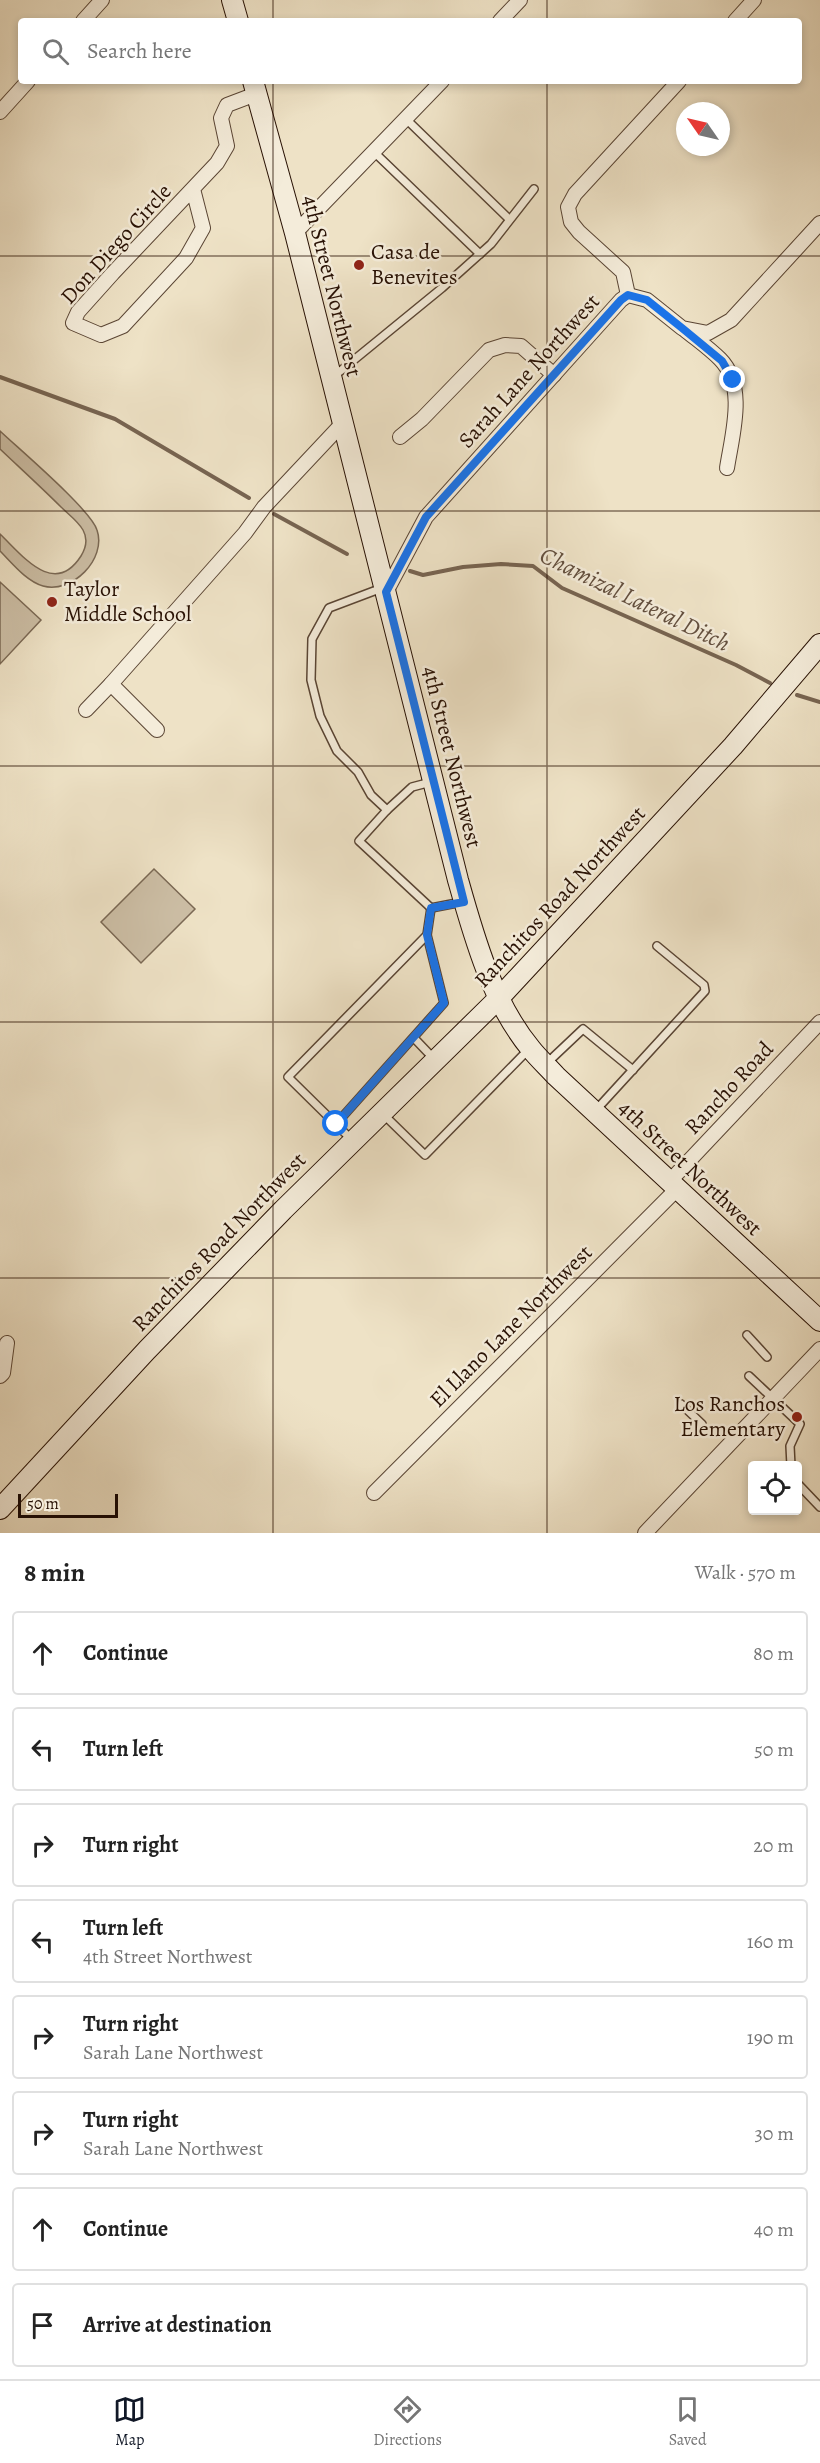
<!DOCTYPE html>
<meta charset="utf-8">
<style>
body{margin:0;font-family:Alegreya,serif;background:#f2f2f2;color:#222}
.controls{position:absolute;right:18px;bottom:18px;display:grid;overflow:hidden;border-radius:6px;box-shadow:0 3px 9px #0003}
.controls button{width:54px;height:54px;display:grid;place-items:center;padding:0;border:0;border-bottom:2px solid #e0e0e0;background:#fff;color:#222;font:30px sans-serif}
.compass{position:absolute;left:676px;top:102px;width:54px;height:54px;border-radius:50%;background:#fff;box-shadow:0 3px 9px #0003;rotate:304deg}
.scale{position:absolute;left:18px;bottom:15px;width:100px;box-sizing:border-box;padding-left:6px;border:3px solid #281104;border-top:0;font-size:16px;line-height:21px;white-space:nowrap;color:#281104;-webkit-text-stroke:4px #f4ecda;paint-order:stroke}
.stop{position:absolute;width:18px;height:18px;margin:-14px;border:4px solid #1a73e8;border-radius:50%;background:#fff}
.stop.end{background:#1a73e8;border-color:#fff;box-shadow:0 2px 6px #0008}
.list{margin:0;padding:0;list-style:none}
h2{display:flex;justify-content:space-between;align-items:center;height:78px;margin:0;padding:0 24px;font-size:26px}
h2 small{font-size:20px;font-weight:400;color:#767676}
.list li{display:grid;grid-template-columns:39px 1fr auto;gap:18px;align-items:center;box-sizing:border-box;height:84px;margin:0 12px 12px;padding:0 12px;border:2px solid #e0e0e0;border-radius:6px}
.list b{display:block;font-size:22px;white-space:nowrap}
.list p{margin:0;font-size:20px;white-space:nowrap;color:#767676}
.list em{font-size:20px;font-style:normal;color:#767676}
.icon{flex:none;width:33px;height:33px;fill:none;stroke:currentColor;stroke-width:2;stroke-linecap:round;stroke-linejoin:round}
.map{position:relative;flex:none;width:820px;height:1533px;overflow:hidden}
.search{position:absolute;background:#fff;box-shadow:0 3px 9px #0003;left:18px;right:18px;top:18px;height:66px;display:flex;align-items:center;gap:15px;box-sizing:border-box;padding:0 21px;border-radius:6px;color:#767676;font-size:22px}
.sheet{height:846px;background:#fff}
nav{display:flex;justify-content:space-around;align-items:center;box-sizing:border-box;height:84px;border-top:2px solid #e0e0e0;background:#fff;font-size:16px;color:#767676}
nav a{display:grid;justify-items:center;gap:3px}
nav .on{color:#111827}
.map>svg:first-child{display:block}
.green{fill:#ccbea5;stroke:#7a6854;stroke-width:1.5}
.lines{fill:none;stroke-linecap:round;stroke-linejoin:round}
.stream{stroke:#776451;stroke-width:4}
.lane-casing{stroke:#5a4534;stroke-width:10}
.street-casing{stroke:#5a4534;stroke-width:16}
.secondary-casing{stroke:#281104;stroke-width:22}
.lane{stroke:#f4ecda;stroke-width:7}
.street{stroke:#f4ecda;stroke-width:14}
.secondary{stroke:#f4ecda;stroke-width:20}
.route{stroke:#1a73e8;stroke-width:8}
.grid{fill:none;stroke:#281104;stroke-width:1.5;stroke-opacity:0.55}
.poi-dot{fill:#8f2418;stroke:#f4ecda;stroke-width:2}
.labels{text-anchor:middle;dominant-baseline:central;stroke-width:5;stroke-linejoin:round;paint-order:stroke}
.street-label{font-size:22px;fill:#281104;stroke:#f4ecda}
.poi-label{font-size:22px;fill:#281104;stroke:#f4ecda;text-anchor:start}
.water-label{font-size:24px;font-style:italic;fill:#634f3e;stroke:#f4ecda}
</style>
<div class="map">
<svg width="820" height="1533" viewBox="0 0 820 1533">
<rect width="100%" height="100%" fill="#eee2c6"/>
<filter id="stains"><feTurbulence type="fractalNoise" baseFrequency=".00333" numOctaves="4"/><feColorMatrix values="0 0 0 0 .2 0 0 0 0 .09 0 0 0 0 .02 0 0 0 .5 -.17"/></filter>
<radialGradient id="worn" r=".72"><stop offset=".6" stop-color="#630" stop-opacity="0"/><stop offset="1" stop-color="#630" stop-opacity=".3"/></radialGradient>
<g class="green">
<path d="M0,431C19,449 91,510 97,530C107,559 72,594 43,586C26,581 12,563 0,551V534C22,555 54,598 81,556C86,548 88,539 83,530C78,521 68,514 61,507C41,487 20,468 0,449Z"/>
<path d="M0,582L41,620L0,664Z"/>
<path d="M154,869L195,909L141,963L101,922Z"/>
</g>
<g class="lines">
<g class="stream">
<path d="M0,377L115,419L249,498"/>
<path d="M274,514L347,554"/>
<path d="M410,571L423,575L463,567L501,564L533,566L562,588L736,665L770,683"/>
<path d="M797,695L820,702"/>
</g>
<defs>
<g id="lane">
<path d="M406,119L509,219"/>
<path d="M374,152L480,254"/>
<path d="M333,377L442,288L491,244L534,189"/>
<path d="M382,588L329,608L312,639L311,680L320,716L337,751L358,772L371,795L387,810"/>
<path d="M431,782L412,787L387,810L359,841L431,908L462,902"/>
<path d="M414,1038L435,1060"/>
<path d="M547,1063L583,1029L633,1070"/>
<path d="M596,1110L705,991L704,985L657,946"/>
<path d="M384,1115L425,1155L528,1050"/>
<path d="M336,1124L444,1003L427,935"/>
<path d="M351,1139L288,1077L427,935L431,908"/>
<path d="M747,1335L767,1357"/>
<path d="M749,1376L800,1424L790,1446L791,1466"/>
<path d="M681,1404L702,1424"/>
<path d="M798,1484L820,1507"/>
</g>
<g id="street">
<path d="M83,21L102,0"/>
<path d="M500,21L520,0"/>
<path d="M735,21L754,0"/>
<path d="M0,112L28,81"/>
<path d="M193,189L203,228L186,258L123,326L101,335L73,323L78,312L113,273L217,163L227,146L221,118L227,105L256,94"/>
<path d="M295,233L442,81"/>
<path d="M628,295L623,272L579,232L571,222L568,207L575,194L679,81"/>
<path d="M684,329C696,339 709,348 720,359C747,386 732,435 727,468"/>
<path d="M400,437L422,419L489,350L505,345L521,346L554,375"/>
<path d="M386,592L426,517L621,300L628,295L647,300L682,328L708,333L731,320L820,223"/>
<path d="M86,710L111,684"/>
<path d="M157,730L111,684L245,533L264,507L342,424"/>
<path d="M669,1182L820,1022"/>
<path d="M0,1376L3,1373L7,1343"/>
<path d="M374,1493L677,1189"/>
<path d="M645,1533L820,1349"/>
</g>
<g id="secondary">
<path d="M232,0L238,21"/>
<path d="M253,81L295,233L458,880C474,937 492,1002 531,1049C538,1058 548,1067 556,1076L820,1321"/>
<path d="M0,1509L147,1350L283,1210L500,997L733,746L820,644"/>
</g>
</defs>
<use href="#lane" class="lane-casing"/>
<use href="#street" class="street-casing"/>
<use href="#secondary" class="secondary-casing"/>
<use href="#lane" class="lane"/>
<use href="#street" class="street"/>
<use href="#secondary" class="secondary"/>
</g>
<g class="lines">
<path class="route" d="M336,1124L444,1003L427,935L431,908L464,902L386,592L426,517L621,300L628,295L647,300L682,328L722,361L733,380"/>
</g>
<path class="grid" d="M273,0V21M547,0V21M273,81V1533M547,81V1533M0,256H820M0,511H820M0,766H820M0,1022H820M0,1278H820"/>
<g class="poi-dot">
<circle cx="359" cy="265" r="6"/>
<circle cx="52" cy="602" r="6"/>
<circle cx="797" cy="1417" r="6"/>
</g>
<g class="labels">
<g class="street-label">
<text transform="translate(116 244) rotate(-48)">Don Diego Circle</text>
<text transform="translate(332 286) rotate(76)">4th Street Northwest</text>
<text transform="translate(529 371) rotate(-48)">Sarah Lane Northwest</text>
<text transform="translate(452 757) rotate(76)">4th Street Northwest</text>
<text transform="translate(560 897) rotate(-47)">Ranchitos Road Northwest</text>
<text transform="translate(729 1088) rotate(-47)">Rancho Road</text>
<text transform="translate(690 1168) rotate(43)">4th Street Northwest</text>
<text transform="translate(219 1242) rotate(-46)">Ranchitos Road Northwest</text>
<text transform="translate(511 1326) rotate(-45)">El Llano Lane Northwest</text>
</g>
<g class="poi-label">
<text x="371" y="252">Casa de<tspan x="371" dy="25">Benevites</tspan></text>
<text x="64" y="589">Taylor<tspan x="64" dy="25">Middle School</tspan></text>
<text x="785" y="1404" text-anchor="end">Los Ranchos<tspan x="785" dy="25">Elementary</tspan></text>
</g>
<g class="water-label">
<text transform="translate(635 599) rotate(26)">Chamizal Lateral Ditch</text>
</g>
</g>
<rect width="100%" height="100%" filter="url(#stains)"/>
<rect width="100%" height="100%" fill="url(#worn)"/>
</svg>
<div class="controls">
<button><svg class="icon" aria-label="locate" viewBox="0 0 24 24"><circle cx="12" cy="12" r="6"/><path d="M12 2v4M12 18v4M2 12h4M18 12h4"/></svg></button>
</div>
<svg class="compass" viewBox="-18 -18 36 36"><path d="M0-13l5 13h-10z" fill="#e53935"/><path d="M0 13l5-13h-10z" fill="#767676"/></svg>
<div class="scale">50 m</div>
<div class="stop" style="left:336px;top:1124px"></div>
<div class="stop end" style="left:733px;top:380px"></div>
<div class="search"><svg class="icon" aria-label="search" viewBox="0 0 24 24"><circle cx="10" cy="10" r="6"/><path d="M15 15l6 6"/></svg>Search here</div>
</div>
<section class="sheet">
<h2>8 min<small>Walk · 570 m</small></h2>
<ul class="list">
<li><svg class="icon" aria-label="ahead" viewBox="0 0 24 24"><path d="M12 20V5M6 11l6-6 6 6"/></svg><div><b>Continue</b></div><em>80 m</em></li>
<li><svg class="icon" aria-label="left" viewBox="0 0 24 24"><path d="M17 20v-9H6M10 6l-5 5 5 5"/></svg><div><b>Turn left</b></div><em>50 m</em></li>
<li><svg class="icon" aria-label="right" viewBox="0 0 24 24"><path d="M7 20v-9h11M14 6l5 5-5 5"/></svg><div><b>Turn right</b></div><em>20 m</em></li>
<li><svg class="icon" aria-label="left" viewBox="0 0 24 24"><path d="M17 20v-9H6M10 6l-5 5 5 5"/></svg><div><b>Turn left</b><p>4th Street Northwest</p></div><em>160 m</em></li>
<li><svg class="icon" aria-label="right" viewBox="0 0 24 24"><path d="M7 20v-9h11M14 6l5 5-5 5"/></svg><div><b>Turn right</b><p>Sarah Lane Northwest</p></div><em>190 m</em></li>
<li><svg class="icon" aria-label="right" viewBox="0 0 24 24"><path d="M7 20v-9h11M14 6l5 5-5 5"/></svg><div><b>Turn right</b><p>Sarah Lane Northwest</p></div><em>30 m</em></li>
<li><svg class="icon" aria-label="ahead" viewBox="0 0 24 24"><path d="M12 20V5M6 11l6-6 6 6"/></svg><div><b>Continue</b></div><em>40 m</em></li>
<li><svg class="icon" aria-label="arrive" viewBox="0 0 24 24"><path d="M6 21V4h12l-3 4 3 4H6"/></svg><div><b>Arrive at destination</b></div></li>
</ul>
</section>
<nav>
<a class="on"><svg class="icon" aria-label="map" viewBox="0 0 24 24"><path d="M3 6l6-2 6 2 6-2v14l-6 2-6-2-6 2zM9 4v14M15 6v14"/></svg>Map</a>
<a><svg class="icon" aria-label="directions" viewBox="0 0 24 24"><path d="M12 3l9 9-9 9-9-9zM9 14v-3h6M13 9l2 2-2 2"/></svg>Directions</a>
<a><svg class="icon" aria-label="saved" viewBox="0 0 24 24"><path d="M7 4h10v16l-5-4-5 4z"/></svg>Saved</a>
</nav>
